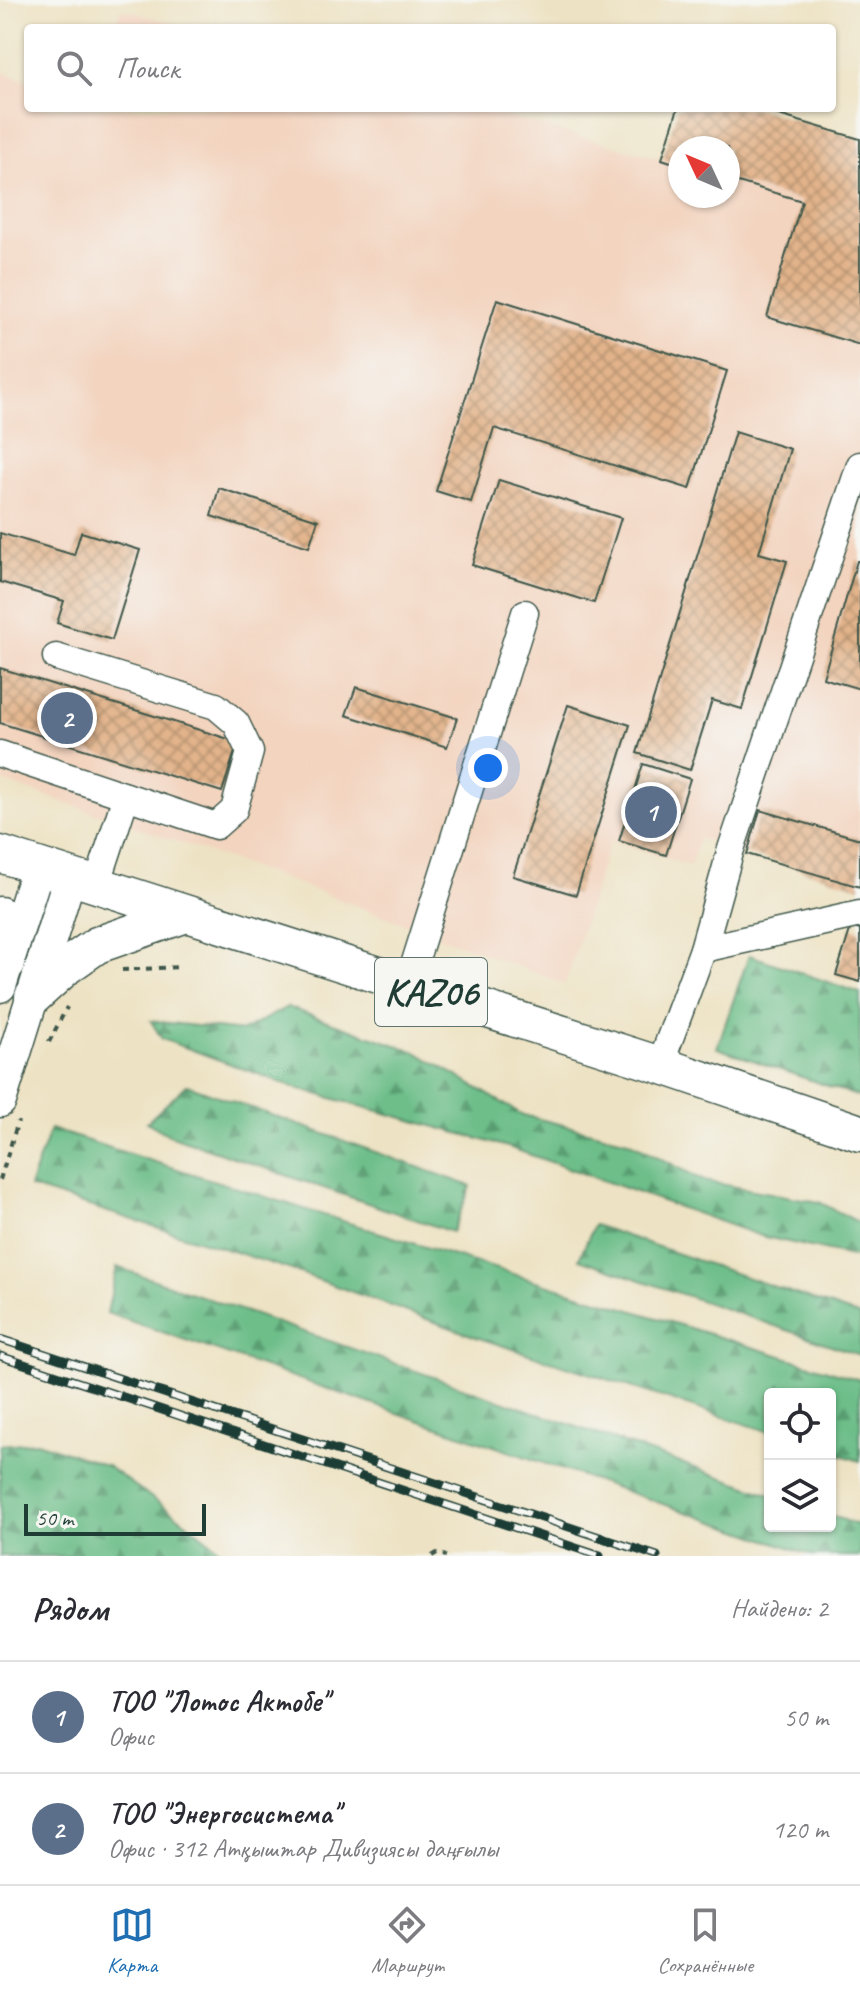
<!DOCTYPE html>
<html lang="ru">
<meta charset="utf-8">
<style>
body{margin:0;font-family:Caveat,sans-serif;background:#f2f2f3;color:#2b2b33}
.controls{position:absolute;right:24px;bottom:24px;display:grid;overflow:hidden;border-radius:8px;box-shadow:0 2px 6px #0004}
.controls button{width:72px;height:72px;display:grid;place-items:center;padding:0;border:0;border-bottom:2px solid #e1e1e2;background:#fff;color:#2b2b33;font:40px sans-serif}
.compass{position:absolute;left:668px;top:136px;width:72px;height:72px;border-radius:50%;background:#fff;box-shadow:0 2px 6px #0004;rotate:314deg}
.scale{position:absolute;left:24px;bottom:20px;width:182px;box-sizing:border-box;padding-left:8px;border:4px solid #1f3d34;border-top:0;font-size:22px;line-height:28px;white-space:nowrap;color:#1f3d34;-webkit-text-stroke:6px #f6f6f2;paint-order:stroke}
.you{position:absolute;left:488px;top:768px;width:28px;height:28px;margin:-20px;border:6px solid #fff;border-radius:50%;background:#1a73e8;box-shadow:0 0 0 12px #1a73e833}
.badge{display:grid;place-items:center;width:52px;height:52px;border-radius:50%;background:#1f6fb2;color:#fff;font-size:26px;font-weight:700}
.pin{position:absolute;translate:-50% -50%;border:4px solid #fff;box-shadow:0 2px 8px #0006}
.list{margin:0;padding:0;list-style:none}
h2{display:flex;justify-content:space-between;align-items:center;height:104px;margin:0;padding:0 32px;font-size:34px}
h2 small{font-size:26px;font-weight:400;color:#7c7c81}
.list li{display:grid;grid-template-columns:52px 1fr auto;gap:24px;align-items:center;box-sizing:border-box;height:112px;padding:0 32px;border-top:2px solid #e1e1e2}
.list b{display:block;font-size:30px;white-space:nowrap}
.list p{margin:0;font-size:26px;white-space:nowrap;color:#7c7c81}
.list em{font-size:26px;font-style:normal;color:#7c7c81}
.icon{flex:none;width:44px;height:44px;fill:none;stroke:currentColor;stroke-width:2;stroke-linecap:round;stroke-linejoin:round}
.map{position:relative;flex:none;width:860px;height:1556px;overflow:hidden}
.search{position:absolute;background:#fff;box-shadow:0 2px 6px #0004;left:24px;right:24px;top:24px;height:88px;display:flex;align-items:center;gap:20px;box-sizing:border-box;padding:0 28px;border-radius:8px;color:#7c7c81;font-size:30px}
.sheet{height:328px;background:#fff}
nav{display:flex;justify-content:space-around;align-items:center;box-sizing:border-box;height:112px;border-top:2px solid #e1e1e2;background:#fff;font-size:22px;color:#7c7c81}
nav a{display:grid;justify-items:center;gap:4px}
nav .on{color:#1f6fb2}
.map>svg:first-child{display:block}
.built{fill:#f3d4bf;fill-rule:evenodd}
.forest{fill:url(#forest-firs);stroke:#467e5e;stroke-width:2}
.building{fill:url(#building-cross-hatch)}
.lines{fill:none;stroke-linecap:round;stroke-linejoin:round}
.minor-casing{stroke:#3e5649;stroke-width:29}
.major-casing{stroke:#3e5649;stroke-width:35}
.highway-casing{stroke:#3e5649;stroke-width:39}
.path{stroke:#3e5649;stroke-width:4;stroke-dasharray:6 6;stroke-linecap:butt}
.minor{stroke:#fff;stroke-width:26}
.major{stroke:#fff;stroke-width:32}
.highway{stroke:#fff;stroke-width:36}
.rail-casing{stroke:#1f3d34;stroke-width:9}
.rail{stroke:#f6f6f2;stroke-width:6;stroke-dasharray:18;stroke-linecap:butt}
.labels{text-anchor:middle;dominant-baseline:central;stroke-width:6;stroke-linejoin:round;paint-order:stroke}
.shield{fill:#f6f6f2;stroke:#60746d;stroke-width:2}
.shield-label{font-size:38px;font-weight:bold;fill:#1f3d34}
</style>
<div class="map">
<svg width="860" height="1556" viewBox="0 0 860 1556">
<defs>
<pattern id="forest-firs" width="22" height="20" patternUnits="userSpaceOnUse" patternTransform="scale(2)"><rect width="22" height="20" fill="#6dbe89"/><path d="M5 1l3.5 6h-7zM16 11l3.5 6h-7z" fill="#599c71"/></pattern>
<pattern id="building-cross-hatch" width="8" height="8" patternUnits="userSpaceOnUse" patternTransform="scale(2)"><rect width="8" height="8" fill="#e3b48b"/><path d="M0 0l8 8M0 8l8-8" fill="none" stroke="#b79472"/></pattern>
</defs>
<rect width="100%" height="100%" fill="#f6f6f2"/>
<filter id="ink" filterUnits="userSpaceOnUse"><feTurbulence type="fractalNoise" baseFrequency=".0125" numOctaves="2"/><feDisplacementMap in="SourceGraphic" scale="16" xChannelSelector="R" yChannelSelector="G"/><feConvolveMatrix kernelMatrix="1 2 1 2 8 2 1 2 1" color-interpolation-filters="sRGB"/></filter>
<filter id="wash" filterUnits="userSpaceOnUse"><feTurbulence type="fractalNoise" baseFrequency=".006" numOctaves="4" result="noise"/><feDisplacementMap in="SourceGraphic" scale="32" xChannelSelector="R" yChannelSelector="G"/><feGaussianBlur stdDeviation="1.8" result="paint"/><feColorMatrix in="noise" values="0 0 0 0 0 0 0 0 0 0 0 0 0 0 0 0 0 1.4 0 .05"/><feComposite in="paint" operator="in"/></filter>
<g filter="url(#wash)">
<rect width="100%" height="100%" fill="#ede2c3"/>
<g class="built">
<path d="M121,9L189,28H115Z"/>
<path d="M0,71L28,81V108H477L662,159L678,108H755L860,139V887L699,838L690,866L610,840L565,984L285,879L0,780ZM680,148H728V196H680Z"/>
</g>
<g class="forest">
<path d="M749,955L860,993V1097L717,1048Z"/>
<path d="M287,1007L416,1052L523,1115L628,1141L704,1181L819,1202L860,1223V1258L761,1236L508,1147L299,1089L162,1039L151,1021L243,1031Z"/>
<path d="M187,1085L471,1186L452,1232L169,1135L147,1122Z"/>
<path d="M50,1129L441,1252L860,1380V1461L830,1451V1394H770V1432L479,1338L289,1269L29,1187Z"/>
<path d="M594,1225L860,1316V1355L579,1259Z"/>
<path d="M117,1267L770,1494V1526H830V1515L860,1526V1556H814L107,1313Z"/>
<path d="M37,1442L107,1466L183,1520L228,1556H0V1445Z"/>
</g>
<g id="blocks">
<g class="building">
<path d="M678,108H755L860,139V345L767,317L802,201L728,179V148H680V165L662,159Z"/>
<path d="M497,299L727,371L690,489L494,428L471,502L436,491Z"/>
<path d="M735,432L790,449L759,553L787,561L742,709L712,700L690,770L637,753Z"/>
<path d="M499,480L621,518L594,603L472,565Z"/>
<path d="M219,488L318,520L309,547L211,516Z"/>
<path d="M81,532L140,550L112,640L57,623L64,601L0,582V533L74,555Z"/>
<path d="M857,561H860V689L823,678Z"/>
<path d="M0,668L238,742L222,792L0,723Z"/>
<path d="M356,687L457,718L447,747L346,715Z"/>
<path d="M568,705L630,725L576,895L513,876Z"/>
<path d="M643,764L690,779L666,855L619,841Z"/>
<path d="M760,810L860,839V887L747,854Z"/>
<path d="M851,927L860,930V982L836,975Z"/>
</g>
</g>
</g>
<g filter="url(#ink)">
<use href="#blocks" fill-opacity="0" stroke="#3e5649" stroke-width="2"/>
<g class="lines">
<defs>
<g id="minor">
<path d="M0,754L216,826L234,810L250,752L236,723L216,706L56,657"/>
<path d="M97,885L126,796"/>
<path d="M703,949L860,914"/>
<path d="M408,984L525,613"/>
<path d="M660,1065L703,949L731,849L860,465"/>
</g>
<g id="major">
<path d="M0,986L38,867"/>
<path d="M0,1101L70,876"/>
</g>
<g id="highway">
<path d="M0,854L660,1065L860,1133"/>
<path d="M0,915L7,963"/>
<path d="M33,997L67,966L97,945L186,914"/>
</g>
</defs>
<use href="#minor" class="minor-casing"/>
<use href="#major" class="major-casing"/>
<use href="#highway" class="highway-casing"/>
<g class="path">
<path d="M122,970L179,967"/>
<path d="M49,1042L67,1007"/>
<path d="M0,1180L18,1121"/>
<path d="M432,1556L437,1553L446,1556"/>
</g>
<use href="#minor" class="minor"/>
<use href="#major" class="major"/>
<use href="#highway" class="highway"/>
<defs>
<g id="rail">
<path d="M0,1339L657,1556"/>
<path d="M0,1356L600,1556"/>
</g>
</defs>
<use href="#rail" class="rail-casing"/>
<use href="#rail" class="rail"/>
</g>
</g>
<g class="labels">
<rect class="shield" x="375" y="958" width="112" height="68" rx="6"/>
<g class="shield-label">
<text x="431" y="992">KАZ06</text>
</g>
</g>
</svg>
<div class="controls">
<button><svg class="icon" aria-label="locate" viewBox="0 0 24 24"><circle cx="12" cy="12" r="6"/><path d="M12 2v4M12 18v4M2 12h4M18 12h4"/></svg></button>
<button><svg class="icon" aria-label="layers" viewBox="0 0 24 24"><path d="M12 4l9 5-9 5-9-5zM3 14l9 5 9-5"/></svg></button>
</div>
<svg class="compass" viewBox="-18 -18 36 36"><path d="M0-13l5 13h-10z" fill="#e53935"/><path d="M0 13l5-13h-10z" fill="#7c7c81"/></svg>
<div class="scale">50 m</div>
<div class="you"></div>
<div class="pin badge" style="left:651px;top:812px;background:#5c6f8a">1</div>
<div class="pin badge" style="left:67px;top:718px;background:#5c6f8a">2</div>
<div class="search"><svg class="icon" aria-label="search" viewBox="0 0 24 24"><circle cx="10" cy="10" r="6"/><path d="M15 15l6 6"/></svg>Поиск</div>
</div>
<section class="sheet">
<h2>Рядом<small>Найдено: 2</small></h2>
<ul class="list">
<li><span class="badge" style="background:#5c6f8a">1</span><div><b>ТОО &quot;Лотос Актобе&quot;</b><p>Офис</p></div><em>50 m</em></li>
<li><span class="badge" style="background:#5c6f8a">2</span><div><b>ТОО &quot;Энергосистема&quot;</b><p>Офис · 312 Атқыштар Дивизиясы даңғылы</p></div><em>120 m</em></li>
</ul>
</section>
<nav>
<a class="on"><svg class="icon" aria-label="map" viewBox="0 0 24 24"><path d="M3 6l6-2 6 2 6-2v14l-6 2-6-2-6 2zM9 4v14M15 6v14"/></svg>Карта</a>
<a><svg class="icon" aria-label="directions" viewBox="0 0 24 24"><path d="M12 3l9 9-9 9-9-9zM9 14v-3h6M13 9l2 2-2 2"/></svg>Маршрут</a>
<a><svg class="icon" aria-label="saved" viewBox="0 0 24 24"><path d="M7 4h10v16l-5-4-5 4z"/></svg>Сохранённые</a>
</nav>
